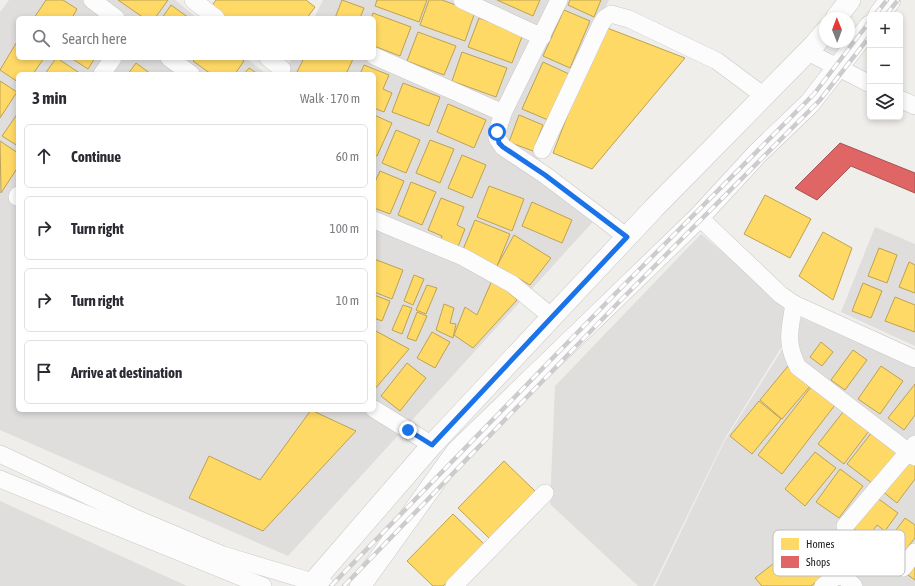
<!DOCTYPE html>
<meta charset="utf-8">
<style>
body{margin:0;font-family:"Asap Condensed",sans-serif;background:#f7f7f7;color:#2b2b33}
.controls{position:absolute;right:12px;top:12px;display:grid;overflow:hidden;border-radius:6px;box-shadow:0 2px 6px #0003}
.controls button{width:36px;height:36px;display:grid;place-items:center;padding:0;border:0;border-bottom:1px solid #e1e1e2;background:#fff;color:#2b2b33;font:20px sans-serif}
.compass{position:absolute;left:819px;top:12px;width:36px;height:36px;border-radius:50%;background:#fff;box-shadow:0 2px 6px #0003;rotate:359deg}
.stop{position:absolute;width:12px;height:12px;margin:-9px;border:3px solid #1a73e8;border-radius:50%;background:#fff}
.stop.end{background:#1a73e8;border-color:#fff;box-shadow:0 1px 4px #0008}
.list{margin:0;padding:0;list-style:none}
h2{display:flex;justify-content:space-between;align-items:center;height:52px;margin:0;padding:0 16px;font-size:17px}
h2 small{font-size:13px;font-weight:400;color:#7c7c81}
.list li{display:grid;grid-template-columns:26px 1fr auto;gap:12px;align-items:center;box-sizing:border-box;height:64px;margin:0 8px 8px;padding:0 8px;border:1px solid #e1e1e2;border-radius:6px}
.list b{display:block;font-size:15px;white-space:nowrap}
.list em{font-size:13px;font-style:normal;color:#7c7c81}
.icon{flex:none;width:22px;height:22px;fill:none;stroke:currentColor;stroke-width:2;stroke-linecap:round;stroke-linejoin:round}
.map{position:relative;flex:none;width:915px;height:586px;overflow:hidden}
.search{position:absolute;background:#fff;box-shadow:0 2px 6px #0003;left:16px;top:16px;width:360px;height:44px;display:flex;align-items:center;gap:10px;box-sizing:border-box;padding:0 14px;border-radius:6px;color:#7c7c81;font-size:15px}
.panel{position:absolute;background:#fff;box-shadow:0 2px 6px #0003;left:16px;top:72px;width:360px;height:340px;border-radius:6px}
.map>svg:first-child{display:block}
.residential{fill:#dfdedc}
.homes{fill:#ffd966;stroke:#bda252}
.shops{fill:#e06666;stroke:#a75252}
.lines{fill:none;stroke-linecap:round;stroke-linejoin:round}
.minor-casing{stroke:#c9c8c7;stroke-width:18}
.tertiary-casing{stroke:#c9c8c7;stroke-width:22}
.minor{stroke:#fdfcfc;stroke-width:17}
.tertiary{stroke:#fdfcfc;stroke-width:21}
.rail-casing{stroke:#ccc;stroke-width:4.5}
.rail{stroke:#fff;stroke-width:3;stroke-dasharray:9;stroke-linecap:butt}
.route{stroke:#1a73e8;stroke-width:5}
.key{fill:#fff;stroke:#bdbdbd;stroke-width:1}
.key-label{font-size:11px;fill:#222}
</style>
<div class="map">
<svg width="915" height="586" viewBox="0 0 915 586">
<rect width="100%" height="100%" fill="#f0eeeb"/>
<g class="residential">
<path d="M9,0H175L197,18H18V58H246L266,74H18V410H374V74H280L293,58H374V18H314L323,0H609L537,158L601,213L288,556L0,430V12Z"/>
<path d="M875,227L915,244V346L841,312Z"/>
<path d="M701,234L800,317L724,440L653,586H638L550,504L555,386Z"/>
<path d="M802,318L915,367V586H655L724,442Z"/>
<path d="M0,501L187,586H0Z"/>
</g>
<g class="homes">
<path d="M46,0H63L77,9L72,18H34Z"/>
<path d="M118,0H168L155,18H144Z"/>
<path d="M216,0H306L315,7L307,18H223L210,8Z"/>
<path d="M342,0L364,8L360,18H335Z"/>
<path d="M377,0H427L419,22L375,6Z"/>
<path d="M429,0H442L475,12L465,41L420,25Z"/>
<path d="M497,0H540L533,16Z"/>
<path d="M570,0H601L594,17L568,5Z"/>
<path d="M171,5L189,18H162Z"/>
<path d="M564,10L590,21L570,68L543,56Z"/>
<path d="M373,13L411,27L400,56L374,46V18H371Z"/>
<path d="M479,18L523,34L512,63L468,47Z"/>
<path d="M602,26L685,58L592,169L553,153Z"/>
<path d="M418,32L456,46L444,75L407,61Z"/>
<path d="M18,40V58H44L33,74H18V82L0,70Z"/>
<path d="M462,52L507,68L496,97L452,81Z"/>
<path d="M56,58H57L81,74H45Z"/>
<path d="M71,58H95L88,69Z"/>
<path d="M196,58H240L244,61L235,74H211L193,61Z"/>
<path d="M304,58H351L353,59L346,74H302L297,72Z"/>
<path d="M543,62L569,74L548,120L522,109Z"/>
<path d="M136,63L151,74H128Z"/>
<path d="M364,65L389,75L383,89L392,93L384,112L374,108V74H360Z"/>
<path d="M249,68L258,74H244Z"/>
<path d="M0,81L17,92L0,118Z"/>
<path d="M403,83L440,97L429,126L392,112Z"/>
<path d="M448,104L486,120L474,148L437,132Z"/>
<path d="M18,113V146L2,136Z"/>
<path d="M374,115L392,123L377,156L374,155Z"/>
<path d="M519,115L543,125L533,151L509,142Z"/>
<path d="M396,130L420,140L406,173L382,163Z"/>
<path d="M430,140L454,149L440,183L416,173Z"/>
<path d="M0,141L18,153V167L1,193Z"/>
<path d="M462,155L486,165L472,198L448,188Z"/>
<path d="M380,171L404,181L390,214L374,208V184Z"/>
<path d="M411,182L436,192L422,225L398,215Z"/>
<path d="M489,186L524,199L512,231L477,217Z"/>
<path d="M765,195L811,219L790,258L744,234Z"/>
<path d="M441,198L464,207L457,225L465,229L457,249L440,242L442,236L428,230Z"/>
<path d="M532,202L572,220L562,243L522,226Z"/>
<path d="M475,220L510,234L497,266L462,252Z"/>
<path d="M823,232L852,248L833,300L799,276Z"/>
<path d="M514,235L551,258L530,285L497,266Z"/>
<path d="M879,248L897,255L887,283L868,276Z"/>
<path d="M374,259L403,270L392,299L374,292Z"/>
<path d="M909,262L915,265V293L899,287Z"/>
<path d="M414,275L424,279L413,305L404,301Z"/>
<path d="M493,278L517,300L473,348L454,335L465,307L477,315Z"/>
<path d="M863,283L882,291L871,318L852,311Z"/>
<path d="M427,285L437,288L426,314L416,310Z"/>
<path d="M374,295L390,301L382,321L374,318Z"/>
<path d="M895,297L915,305V332L885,321Z"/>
<path d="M444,304L454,308L450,323L456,324L453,338L436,330Z"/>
<path d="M403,305L412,308L402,334L392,330Z"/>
<path d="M417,312L427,316L416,341L407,338Z"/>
<path d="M374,330L409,349L374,390Z"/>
<path d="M432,332L450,342L435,368L417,358Z"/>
<path d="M821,342L833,352L822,366L810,357Z"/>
<path d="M853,350L867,360L845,390L831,380Z"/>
<path d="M407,363L426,378L400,411L381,396Z"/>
<path d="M788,366L811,385L782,419L760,400Z"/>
<path d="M881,366L903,381L880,414L858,399Z"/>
<path d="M915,384V415L904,430L888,418Z"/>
<path d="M811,387L835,405L782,474L758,455Z"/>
<path d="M759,401L781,419L752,454L730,436Z"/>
<path d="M311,410L356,431L263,531L189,498L209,456L260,480Z"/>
<path d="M843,412L869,431L844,464L818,444Z"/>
<path d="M872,432L898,451L873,484L847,464Z"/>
<path d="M815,452L836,468L805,506L785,489Z"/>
<path d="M906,458L915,464V479L897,503L882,491Z"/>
<path d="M504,461L535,491L489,538L458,508Z"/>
<path d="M840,469L863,486L839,518L816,502Z"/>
<path d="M876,497L898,513L885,531L877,525L867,539L853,528Z"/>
<path d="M453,514L484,544L443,586H433L407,561Z"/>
<path d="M905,518L915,525V538L896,562L881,550Z"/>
<path d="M841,532L876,559L850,577L842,566L830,575L813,550Z"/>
<path d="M792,549L800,559L810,552L827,573L811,586H762L755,578Z"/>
<path d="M915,560V580L905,573Z"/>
</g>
<path class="shops" d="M840,143L915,173V193L851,166L817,200L795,188Z"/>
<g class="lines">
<defs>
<g id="minor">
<path d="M92,0L116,18"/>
<path d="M193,0L216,18"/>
<path d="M462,0L542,37"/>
<path d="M559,0L503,113L497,132V138L503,147L545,175L627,237"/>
<path d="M808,52L870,84"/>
<path d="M374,56L503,113"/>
<path d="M169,58L191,74"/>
<path d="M268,58L282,69"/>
<path d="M102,74L113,58"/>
<path d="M900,99L915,106"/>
<path d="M542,150L601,24L605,18L611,14L629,19L717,61L764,96"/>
<path d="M17,197L18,195"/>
<path d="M699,217L781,295L794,304L915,359"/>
<path d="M374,220L463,257L512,284L552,317"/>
<path d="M794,304C790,329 785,343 798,367L915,457"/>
<path d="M374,409L432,445"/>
<path d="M0,454L133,517L223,555L326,586"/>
<path d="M0,479L263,586"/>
<path d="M845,526L915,444"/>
<path d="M903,568L915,552"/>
<path d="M454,586L545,493"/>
<path d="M823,586L835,577L843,576L854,586"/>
</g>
<g id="tertiary">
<path d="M879,15L890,0"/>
<path d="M836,18L850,0"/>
<path d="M310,586L432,445L654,208L814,45L825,32"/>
<path d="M360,586L457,451L699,217L757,154L810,103L870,26"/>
</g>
</defs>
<use href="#minor" class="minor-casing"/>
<use href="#tertiary" class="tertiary-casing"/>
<use href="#minor" class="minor"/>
<use href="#tertiary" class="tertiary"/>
<defs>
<g id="rail">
<path d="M875,15L887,0"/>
<path d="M886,15L898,0"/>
<path d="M331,586L613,296L814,94L870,21"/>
<path d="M344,586L619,302L820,100L870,36"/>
</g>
</defs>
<use href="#rail" class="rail-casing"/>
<use href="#rail" class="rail"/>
</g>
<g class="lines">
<path class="route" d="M408,430L432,445L627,237L545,175L503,147L499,143L497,132"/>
</g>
<rect x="773" y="530" width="132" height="46" rx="6" class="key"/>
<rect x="781" y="538" width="18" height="12" fill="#ffd966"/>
<rect x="781" y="556" width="18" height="12" fill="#e06666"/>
<g class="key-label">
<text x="806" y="548">Homes</text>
<text x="806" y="566">Shops</text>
</g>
</svg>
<div class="controls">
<button>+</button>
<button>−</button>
<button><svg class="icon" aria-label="layers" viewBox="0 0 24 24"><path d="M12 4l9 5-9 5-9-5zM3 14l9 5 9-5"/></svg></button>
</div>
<svg class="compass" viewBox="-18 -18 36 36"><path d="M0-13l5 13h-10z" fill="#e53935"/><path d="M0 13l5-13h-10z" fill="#7c7c81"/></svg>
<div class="stop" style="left:497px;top:132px"></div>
<div class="stop end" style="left:408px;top:430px"></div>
<div class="search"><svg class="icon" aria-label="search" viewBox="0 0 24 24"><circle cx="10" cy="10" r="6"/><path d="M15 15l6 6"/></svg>Search here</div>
<section class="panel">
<h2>3 min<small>Walk · 170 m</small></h2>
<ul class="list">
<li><svg class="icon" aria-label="ahead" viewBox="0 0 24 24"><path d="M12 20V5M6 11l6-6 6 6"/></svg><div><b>Continue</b></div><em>60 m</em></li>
<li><svg class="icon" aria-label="right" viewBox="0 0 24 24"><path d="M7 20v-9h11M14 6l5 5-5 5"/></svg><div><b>Turn right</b></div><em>100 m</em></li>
<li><svg class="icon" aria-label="right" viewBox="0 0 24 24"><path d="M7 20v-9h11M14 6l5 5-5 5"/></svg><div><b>Turn right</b></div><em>10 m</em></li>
<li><svg class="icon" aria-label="arrive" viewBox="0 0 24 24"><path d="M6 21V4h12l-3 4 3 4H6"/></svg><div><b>Arrive at destination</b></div></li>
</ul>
</section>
</div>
